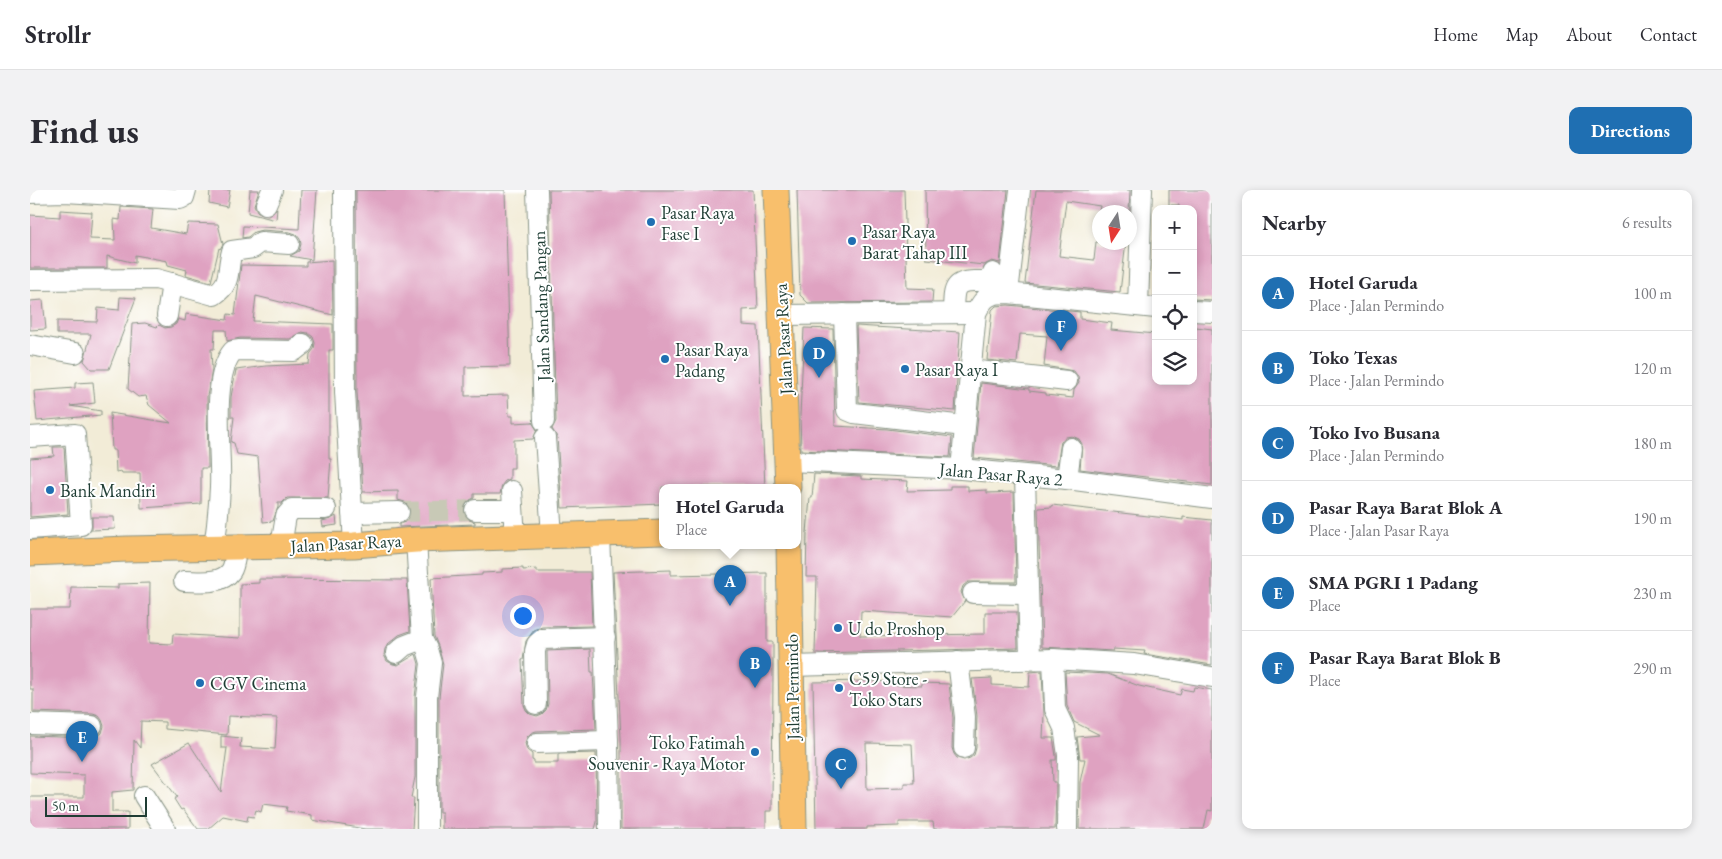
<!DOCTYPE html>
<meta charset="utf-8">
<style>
body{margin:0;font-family:"EB Garamond",serif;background:#f2f2f3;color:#2b2b33}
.controls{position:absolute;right:15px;top:15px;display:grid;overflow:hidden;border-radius:10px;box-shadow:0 2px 8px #0003}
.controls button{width:45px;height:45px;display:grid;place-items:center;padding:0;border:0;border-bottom:1px solid #e1e1e2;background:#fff;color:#2b2b33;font:25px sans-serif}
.compass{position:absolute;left:1062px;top:15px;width:45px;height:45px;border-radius:50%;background:#fff;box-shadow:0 2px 8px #0003;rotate:192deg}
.scale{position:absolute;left:15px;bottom:12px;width:102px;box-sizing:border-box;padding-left:5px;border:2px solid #1f3d34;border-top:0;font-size:14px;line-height:18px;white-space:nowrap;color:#1f3d34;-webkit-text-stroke:4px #fff;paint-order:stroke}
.you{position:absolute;left:492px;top:425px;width:18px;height:18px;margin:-12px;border:4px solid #fff;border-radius:50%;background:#1a73e8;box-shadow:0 0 0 8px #1a73e833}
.badge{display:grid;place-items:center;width:32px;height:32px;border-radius:50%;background:#1f6fb2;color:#fff;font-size:16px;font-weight:700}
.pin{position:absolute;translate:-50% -41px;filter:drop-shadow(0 1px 2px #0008)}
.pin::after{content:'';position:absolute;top:26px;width:18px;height:15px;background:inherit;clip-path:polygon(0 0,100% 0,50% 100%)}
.popup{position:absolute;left:629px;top:294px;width:142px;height:65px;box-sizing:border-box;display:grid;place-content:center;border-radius:10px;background:#fff;filter:drop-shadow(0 1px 4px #0005);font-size:16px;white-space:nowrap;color:#7c7c81}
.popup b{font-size:19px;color:#2b2b33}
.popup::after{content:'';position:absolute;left:50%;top:100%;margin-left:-10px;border:10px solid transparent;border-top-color:#fff}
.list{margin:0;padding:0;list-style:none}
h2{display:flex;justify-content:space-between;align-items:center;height:65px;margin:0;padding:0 20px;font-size:21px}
h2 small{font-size:16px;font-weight:400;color:#7c7c81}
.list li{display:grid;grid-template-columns:32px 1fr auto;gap:15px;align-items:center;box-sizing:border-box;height:75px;padding:0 20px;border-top:1px solid #e1e1e2}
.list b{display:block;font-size:19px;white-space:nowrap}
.list p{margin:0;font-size:16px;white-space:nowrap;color:#7c7c81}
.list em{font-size:16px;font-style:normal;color:#7c7c81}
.icon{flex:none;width:28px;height:28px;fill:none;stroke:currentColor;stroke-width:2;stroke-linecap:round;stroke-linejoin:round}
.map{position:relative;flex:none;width:1182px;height:639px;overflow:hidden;border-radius:10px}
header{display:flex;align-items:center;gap:30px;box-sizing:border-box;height:70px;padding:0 25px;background:#fff;border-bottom:1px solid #e1e1e2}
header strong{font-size:24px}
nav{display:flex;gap:28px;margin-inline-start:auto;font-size:18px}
.intro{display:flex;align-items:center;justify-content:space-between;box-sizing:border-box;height:120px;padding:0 30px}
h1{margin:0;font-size:35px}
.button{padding:12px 22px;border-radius:10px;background:#1f6fb2;color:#fff;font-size:18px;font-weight:700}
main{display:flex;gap:30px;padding:0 30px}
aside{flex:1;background:#fff;border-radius:10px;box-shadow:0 2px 8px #0003}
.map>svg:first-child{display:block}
.building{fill:#dfa2c1;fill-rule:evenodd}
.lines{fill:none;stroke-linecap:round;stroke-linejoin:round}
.minor-tunnel{stroke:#c8c9b6;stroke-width:20;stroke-dasharray:20 10;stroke-linecap:butt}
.minor-casing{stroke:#889486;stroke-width:22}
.major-casing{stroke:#889486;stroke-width:27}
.minor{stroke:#fff;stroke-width:20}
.major{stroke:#f8bf6c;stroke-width:25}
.poi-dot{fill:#1f6fb2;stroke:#fff;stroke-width:2}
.labels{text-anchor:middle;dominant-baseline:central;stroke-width:4;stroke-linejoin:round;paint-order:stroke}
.poi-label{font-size:18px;fill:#1f3d34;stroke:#fff;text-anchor:start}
.street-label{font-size:18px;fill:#1f3d34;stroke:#fff}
</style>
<header>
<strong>Strollr</strong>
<nav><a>Home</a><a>Map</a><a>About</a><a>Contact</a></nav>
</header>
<div class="intro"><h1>Find us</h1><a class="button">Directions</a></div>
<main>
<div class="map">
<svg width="1182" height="639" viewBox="0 0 1182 639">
<rect width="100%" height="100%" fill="#fff"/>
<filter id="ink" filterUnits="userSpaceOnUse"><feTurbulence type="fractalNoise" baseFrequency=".02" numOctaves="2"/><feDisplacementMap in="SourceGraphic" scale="10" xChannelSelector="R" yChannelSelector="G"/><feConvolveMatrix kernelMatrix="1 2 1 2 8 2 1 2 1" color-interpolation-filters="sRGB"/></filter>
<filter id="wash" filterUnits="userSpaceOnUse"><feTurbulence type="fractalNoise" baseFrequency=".0096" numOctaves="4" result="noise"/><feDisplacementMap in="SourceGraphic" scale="20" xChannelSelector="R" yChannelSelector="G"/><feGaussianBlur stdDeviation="1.12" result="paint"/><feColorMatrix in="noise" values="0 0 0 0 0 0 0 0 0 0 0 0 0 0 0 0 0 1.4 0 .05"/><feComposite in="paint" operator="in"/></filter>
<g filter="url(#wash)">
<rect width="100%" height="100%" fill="#f2ecd7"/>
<g id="blocks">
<g class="building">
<path d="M180,0H200L197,17L179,13Z"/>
<path d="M220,0H229L224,15L227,21L232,25L238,26L243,23L247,18L246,30L218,23Z"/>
<path d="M271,0H287L282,70L260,66L269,61L271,54L270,49L266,44L260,42L232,40L224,42L218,47L212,48L213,36L269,39Z"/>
<path d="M326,0H475L480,176L435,177V206L478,205L479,226H483V233L502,232L507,240L503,249L484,250V278H480V289L475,291L472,295L470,304H444V308L440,310L435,314L433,320L435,325L439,330L445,332V334L369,337V334L375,332L379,328L381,321L379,315L375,312L368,310V301L333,302L327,202Z"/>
<path d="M519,0H723L728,119L713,120V135L728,136L735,297H632V314L532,318L527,247L522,239L526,231Z"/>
<path d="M767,0H874L877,98L903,99L902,112L778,113L770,105Z"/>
<path d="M895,0H978L970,73L962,71L954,75L896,69Z"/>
<path d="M1006,0H1100L1099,22H1069L1070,16L1036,11L1029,66L1064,70L1066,52H1096L1090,102L995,93Z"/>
<path d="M1139,0H1182V110L1163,109V19H1149V15H1139Z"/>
<path d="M91,17L123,19L121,38L156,44L158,33L188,34L193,54L190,59L189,58L181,92L156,85L157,80L138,75L137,71L105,65V73L77,66V78H0V25L30,27V20L62,22L60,49L85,50L84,29L90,30Z"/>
<path d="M302,70L303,125L226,106L223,131L303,134V160H299V269H301L298,308H257L252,313H248V317L243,331L233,332L228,267L207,264L204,253L201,252L204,227H201V207L206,180L236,176L279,174L280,164L284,159L285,153L283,147L278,143L272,142L260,149L210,148L197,151L196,140H185L184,159H181L182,180L177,206L178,278H171V314L111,318L110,283H92L91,281L86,282L85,260H82L80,223L141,233L119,215L116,206L108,207L98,199L102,134L115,133L127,137L129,135L135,138L141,137L146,134L148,129L155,131L156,124L197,130L198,124L205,125L211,75L276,76V72Z"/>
<path d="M90,107L106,108L79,179H61L54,171L61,144H27V131L67,132L68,118L89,120Z"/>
<path d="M13,110L16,139L0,140V111Z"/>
<path d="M978,115L1050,122V129L1082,133L1081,140L1126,144V191H1163V154L1166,137L1182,139V295L1050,279L1052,254L1049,249L1042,246L1036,247L1031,251L1027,276L944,268L951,193L999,199V201L1016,203V205L1043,208L1044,200L1049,193L1048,187L1044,181L1014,176L1017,146L990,144L987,173L957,170L962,120L966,116Z"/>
<path d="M826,136L930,142L925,221L829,212Z"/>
<path d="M774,138L803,139L805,236L857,239L922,247L920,267L771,260L770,226Z"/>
<path d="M63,192L65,213L40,216L71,221V225L7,231L4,201L45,198V193Z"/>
<path d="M23,257H34L38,324L0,327V268L24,266Z"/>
<path d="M784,284L831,286V289L878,291L877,301L920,300V296H938V301L957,300V303L984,302L986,392H938L933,396L931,402L935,411L922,427L831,421L830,446L955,444V422H987L988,458L785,463L787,387H776L777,343L780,308H782Z"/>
<path d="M1022,315L1153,330V327L1182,330V475L1114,464L1115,461L1083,459V461L1012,457L1008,318L1022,317Z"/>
<path d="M306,326L307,335L293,337L292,331L301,329Z"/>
<path d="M62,327H84L85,339L62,340Z"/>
<path d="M493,378V380L507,379V382H560L562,436L512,437L504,440L496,451L493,470H492L494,515L496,520L500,524L507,526L512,524L516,520L518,514L517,461L560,459L561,482H563L566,539L506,541L501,543L497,547L495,553L497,560L502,564V570L504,571V573H528V564L566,563L567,632L565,639H412V622H409V508L413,474L408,456L404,446L401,388L452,385V383L472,382V379Z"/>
<path d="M641,380V385L737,383V452H743V482L742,621H736V639H591V549L583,382Z"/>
<path d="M229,389L377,390L380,441L369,445L358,454L355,459L354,465L357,471L363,474L368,475L386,464L389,474L385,507V587L381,608H384L382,639H335L282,630V625L256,621L257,617L233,614L231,622L226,620L224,627L218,626L217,631L193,626L178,639H168L153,619L151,620L144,609L147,607L122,574L159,553L191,602L197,558H191V546L211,548L210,557L245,559L247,528L198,526L197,545L135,539V532L111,531L110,558L104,550L103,600L82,602V622H98V639H0V607H54V585L0,583V546L62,548L68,546L72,543L74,536L72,530L69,526L63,524L3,522V499H0V419H40L41,397L88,398V394L120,393L119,453L142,454L143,444L210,448V394L229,393Z"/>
<path d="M1012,481L1014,524L1013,548H1023L1026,566V570H1022L1023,592H1026L1025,639H904L903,632H869V636L837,637V639H786L783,492L835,491L864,492V495L892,496V493L919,494L923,528L922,558L924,564L927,568L934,570L940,568L944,565L946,558L947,526L942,489L962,488V495L999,497L1000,482ZM836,553L882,554L884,593H874V598L837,599Z"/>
<path d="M1035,482L1078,484L1109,496L1150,505L1152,499L1163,501L1164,497L1182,500V621L1178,620L1174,639H1049L1050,592L1055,569H1050L1047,547L1070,545L1044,532L1037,516Z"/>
</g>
</g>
</g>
<g filter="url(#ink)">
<use href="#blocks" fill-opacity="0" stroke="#889486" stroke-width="1"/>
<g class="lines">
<path class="minor-tunnel" d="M369,322L445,320"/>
<defs>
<g id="minor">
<path d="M314,0L315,202L324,355"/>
<path d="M507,0L514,231"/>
<path d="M0,3L35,2L150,9L154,7L156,0"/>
<path d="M236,14L242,0"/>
<path d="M0,90L126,89L184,105C203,92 196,81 202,61L223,58L231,52L259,54"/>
<path d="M978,103L990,0"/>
<path d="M1108,116L1112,0"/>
<path d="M1163,121L1182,122"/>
<path d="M923,123C924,102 921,90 947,91C952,91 958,91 963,90L965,86L963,83"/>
<path d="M814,124L817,220L824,223L934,236"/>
<path d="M752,125L946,123"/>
<path d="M137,126L142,93"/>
<path d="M0,155L45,163"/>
<path d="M940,180L1037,191"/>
<path d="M0,247L45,244L51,335L0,339"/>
<path d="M515,248L522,345"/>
<path d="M759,271L931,279L1037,289L1182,308"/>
<path d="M931,279L946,123C954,106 960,103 978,103L1126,118"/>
<path d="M995,286L1000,468"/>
<path d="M1037,289L1041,258"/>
<path d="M482,301L485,347"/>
<path d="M445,320H483"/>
<path d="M322,323L369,322"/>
<path d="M570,345L578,551L579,639"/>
<path d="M386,350L392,449L397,459L401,473L397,507V639"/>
<path d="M251,356L256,326L262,319H296"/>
<path d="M184,358C187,338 189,317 190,297C192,262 180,187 203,161L210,160L264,161L273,154"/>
<path d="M154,391C169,391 191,395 201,381C205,375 205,364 207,357"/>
<path d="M943,403L997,404"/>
<path d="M366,463L374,456L392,449"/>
<path d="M1023,469L1025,519L1034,538L1038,565L1037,639"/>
<path d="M928,471L935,527L934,558"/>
<path d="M761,476L1023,469L1104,474L1182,487"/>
<path d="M506,514L505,461L507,454L512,449L575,447"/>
<path d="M0,534L62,536"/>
<path d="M507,553L578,551"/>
<path d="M114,606L135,639"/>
</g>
<g id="major">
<path d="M746,0L758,297"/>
<path d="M759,355L764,639"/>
<path d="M0,363L97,359L324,355L386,350L632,342"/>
</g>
</defs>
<use href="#minor" class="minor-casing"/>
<use href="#major" class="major-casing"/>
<use href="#minor" class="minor"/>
<use href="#major" class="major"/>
</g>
</g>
<g class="poi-dot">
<circle cx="621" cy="32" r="5"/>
<circle cx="822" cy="51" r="5"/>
<circle cx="635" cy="169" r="5"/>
<circle cx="875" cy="179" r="5"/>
<circle cx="20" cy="300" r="5"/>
<circle cx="808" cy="438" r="5"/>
<circle cx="170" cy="493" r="5"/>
<circle cx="809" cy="498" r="5"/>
<circle cx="725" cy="562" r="5"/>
</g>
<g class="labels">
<g class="poi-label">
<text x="631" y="22">Pasar Raya<tspan x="631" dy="21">Fase I</tspan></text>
<text x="832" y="41">Pasar Raya<tspan x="832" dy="21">Barat Tahap III</tspan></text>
<text x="645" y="159">Pasar Raya<tspan x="645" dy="21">Padang</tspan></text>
<text x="885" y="179">Pasar Raya I</text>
<text x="30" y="300">Bank Mandiri</text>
<text x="818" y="438">U do Proshop</text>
<text x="819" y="488">C59 Store -<tspan x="819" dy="21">Toko Stars</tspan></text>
<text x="180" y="493">CGV Cinema</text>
<text x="715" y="552" text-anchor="end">Toko Fatimah<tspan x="715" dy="21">Souvenir - Raya Motor</tspan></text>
</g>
<g class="street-label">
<text transform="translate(511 116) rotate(-92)">Jalan Sandang Pangan</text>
<text transform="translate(753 149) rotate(-93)">Jalan Pasar Raya</text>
<text transform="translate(971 284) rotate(5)">Jalan Pasar Raya 2</text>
<text transform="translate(316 353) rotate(-3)">Jalan Pasar Raya</text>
<text transform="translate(762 497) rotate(-91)">Jalan Permindo</text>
</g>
</g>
</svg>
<div class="controls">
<button>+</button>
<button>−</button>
<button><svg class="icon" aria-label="locate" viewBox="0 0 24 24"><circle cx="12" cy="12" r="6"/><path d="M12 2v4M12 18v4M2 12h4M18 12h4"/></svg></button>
<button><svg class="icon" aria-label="layers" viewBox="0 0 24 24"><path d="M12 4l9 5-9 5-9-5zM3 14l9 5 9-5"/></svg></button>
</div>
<svg class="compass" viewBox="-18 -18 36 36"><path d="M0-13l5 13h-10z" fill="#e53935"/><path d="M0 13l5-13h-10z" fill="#7c7c81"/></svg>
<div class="scale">50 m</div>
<div class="you"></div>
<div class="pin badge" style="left:700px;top:416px">A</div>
<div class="popup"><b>Hotel Garuda</b>Place</div>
<div class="pin badge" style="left:725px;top:498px">B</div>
<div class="pin badge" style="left:811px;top:599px">C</div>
<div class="pin badge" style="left:789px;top:188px">D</div>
<div class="pin badge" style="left:52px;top:572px">E</div>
<div class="pin badge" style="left:1031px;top:161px">F</div>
</div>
<aside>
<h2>Nearby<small>6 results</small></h2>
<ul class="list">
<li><span class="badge">A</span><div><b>Hotel Garuda</b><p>Place · Jalan Permindo</p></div><em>100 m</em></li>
<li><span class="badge">B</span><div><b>Toko Texas</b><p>Place · Jalan Permindo</p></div><em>120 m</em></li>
<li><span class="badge">C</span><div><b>Toko Ivo Busana</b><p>Place · Jalan Permindo</p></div><em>180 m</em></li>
<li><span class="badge">D</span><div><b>Pasar Raya Barat Blok A</b><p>Place · Jalan Pasar Raya</p></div><em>190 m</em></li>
<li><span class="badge">E</span><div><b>SMA PGRI 1 Padang</b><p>Place</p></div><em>230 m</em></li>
<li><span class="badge">F</span><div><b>Pasar Raya Barat Blok B</b><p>Place</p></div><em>290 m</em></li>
</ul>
</aside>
</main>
